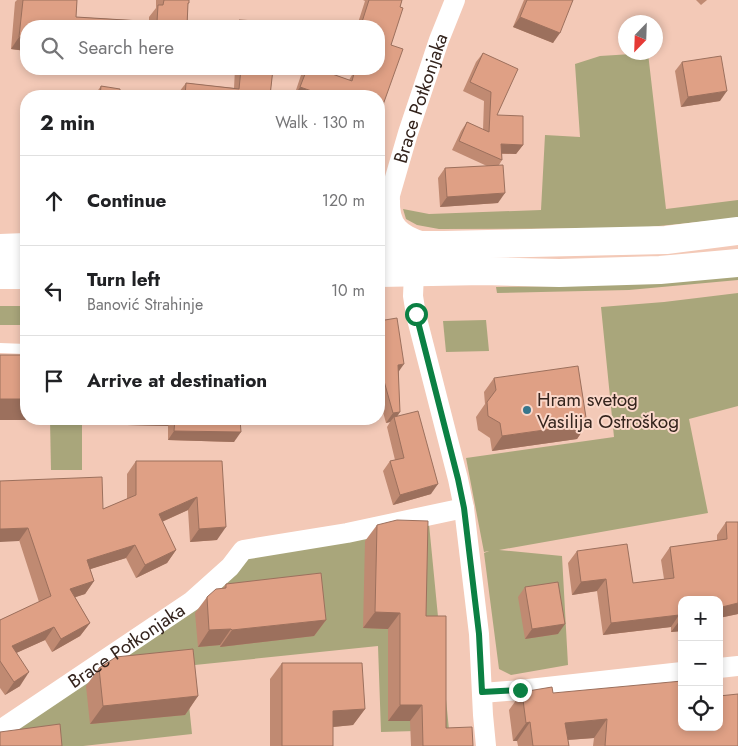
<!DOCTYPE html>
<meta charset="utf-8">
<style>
body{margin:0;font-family:Jost,sans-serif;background:#f2f2f2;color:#202124}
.controls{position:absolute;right:15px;bottom:15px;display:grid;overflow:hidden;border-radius:10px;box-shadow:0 2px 8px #0003}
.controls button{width:45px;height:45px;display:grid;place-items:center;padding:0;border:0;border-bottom:1px solid #e0e0e0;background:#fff;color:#202124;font:25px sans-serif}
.compass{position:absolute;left:618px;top:15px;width:45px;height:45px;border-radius:50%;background:#fff;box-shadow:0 2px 8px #0003;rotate:203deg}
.stop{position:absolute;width:15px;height:15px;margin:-11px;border:4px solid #0b8043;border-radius:50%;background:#fff}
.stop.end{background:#0b8043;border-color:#fff;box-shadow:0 1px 5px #0008}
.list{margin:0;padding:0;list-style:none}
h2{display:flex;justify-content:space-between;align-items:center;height:65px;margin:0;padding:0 20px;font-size:21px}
h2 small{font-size:16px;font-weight:400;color:#757577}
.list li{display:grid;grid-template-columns:32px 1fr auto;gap:15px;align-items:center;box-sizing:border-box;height:90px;padding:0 20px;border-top:1px solid #e0e0e0}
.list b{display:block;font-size:19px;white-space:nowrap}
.list p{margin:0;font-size:16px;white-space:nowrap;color:#757577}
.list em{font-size:16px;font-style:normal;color:#757577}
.icon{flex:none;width:28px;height:28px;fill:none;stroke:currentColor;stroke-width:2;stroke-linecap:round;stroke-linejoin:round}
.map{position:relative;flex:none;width:738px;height:746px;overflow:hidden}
.search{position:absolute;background:#fff;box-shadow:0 2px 8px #0003;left:20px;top:20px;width:365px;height:55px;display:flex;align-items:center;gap:12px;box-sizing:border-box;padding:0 18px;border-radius:20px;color:#757577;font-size:19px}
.panel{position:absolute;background:#fff;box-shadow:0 2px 8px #0003;left:20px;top:90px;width:365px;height:335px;border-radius:20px}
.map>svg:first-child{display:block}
.green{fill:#a9a67b}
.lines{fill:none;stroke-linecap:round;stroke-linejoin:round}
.lane{stroke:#fff;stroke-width:10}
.street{stroke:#fff;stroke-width:20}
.secondary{stroke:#fff;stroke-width:28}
.wall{fill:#c08a72}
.shaded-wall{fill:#9c705d}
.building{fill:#dfa085;stroke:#9c705d}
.route{stroke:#0b8043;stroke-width:6}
.poi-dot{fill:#38768c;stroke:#fbd8ca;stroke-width:2}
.labels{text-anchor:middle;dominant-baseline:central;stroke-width:4;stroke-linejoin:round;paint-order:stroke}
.street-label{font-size:19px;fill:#34241d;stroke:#fbd8ca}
.poi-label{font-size:19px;fill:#34241d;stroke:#fbd8ca;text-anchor:start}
</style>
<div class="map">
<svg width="738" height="746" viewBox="0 0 738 746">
<rect width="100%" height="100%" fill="#f3c9b7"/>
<g class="green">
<path d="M648,53L666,209L738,200V218L639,228L439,229L417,225L406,219L403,209L429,214L541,210L545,135L580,137L575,64L600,56Z"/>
<path d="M738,273V280L629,290L497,293L496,287L580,286Z"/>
<path d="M738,293V406L689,419L708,513L499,550L562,556L568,665L511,675L499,669L484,553L489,551L484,552L466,458L614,437L601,307L664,302Z"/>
<rect x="0" y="306" width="26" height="19"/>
<path d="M486,320L489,351L446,352L443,321Z"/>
<path d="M50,419H82V470H51Z"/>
<path d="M429,524L449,730L381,732L378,646L185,666L192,734L83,746H0V737L249,553Z"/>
</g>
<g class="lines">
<path class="lane" d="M0,348L26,349"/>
<g class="street">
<path d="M390,200C389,225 400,235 424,242"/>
<path id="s1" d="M379,233L408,133L439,40L455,0"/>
<path d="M414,273L413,296L416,315L458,479L464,508L479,634L483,715L486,746"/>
<path d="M719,668L738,666"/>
<path d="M482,693L520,690L682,672"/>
<path id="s2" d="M0,730L192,601L230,567L243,550L347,533L464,508"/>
</g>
<g class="secondary">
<path d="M379,245H444L666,240L738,231"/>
<path d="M0,248L26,247"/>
<path d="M379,273L484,271L559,273L660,270L738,263"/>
<path d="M0,275H26"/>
</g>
</g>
<g class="wall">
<path d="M17,0H77L76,17L149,21V17L156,8V0H189L188,5L187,26H26V51L11,49L15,2Z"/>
<path d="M363,0H402L400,7L379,96H294L301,75L306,69H319L349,80L355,70L358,71V69H379V26H357L365,1Z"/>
<path d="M524,0H573L553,43L513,27Z"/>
<path d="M696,0H707L701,5Z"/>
<path d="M239,20V26H235Z"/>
<path d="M483,53L497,115L523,145L516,154H502V160L499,165L498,203L440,207L438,178L445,168L487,166L452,150L461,131L467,122L483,130L484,101L463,91L476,62Z"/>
<path d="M682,62L720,101L681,107L675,71Z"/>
<path d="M235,69H273L270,96H179V92L186,83L234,88Z"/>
<path d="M101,86L120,91L164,96H94Z"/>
<path d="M379,321L399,373L397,416L431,494L393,505L383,471L390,461L395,460L387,427L390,422L386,423L379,397Z"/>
<path d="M494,378L587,424L577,439L492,451L490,438L478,430L476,417L485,404L484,392Z"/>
<path d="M127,419H240L234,442L168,440V426L127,425Z"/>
<path d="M136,461H222L217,540L190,542L188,510L162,522L176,550L167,563L136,578L126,558L90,569L94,581L85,594L75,597L90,623L80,636L52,652L45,640L16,653L20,686L5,695L0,688V620L39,602L0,481L103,509L127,499V474Z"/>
<path d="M726,522H738V614L719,618V600H682V631L671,632V627L603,635L597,591L572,595L568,563L577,551L633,583L664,579L661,560L670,547L717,541V535Z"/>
<path d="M377,525L426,616L446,728L473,746H411L410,721H388V629L363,628L365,541Z"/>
<path d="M226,584L326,620L314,636L220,647V645L198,647L195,613L207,597L223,588Z"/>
<path d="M525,587L558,634L525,639L518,597Z"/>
<path d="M282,663L365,709L353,725L333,727V746H270V679Z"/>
<path d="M99,668L198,696L185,715L90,724L86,686Z"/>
<path d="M522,692L553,693L682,727L738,746H593L594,738L568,740L569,746H518L517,741H513L509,710Z"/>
</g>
<g class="shaded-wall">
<path d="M520,17L560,33L553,43L513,27Z"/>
<path d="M19,37L26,38V51L11,49Z"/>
<path d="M300,87L326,96H294Z"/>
<path d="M727,91L720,101L681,107L688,97Z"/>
<path d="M501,144L523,145L516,154L495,153Z"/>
<path d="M505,193L498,203L440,207L447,197Z"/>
<path d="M404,364L397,374L398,365Z"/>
<path d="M0,399H26V419H42L41,420H0Z"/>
<path d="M400,412L395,420L394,417L390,422L386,423L393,413Z"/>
<path d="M131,419H173L168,426L127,425Z"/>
<path d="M587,424L577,439L492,451L502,436Z"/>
<path d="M174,431L241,432L234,442L168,440Z"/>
<path d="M438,484L431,494L393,505L400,495Z"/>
<path d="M197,497L188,510L150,527L159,514Z"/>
<path d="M226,527L217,540L190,542L199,529Z"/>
<path d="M28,528L19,541L0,542V529Z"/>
<path d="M135,545L126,558L78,573L87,560Z"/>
<path d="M176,550L167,563L136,578L145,565Z"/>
<path d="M606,579L597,591L572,595L581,582Z"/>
<path d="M94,581L85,594L61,602L70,589Z"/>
<path d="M738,603V614L719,618V610L722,607Z"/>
<path d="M375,612L400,613L388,629L363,628Z"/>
<path d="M679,615L671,627L603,635L611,623Z"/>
<path d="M682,619V631L671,632L680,620Z"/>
<path d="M326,620L314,636L220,647L232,630Z"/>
<path d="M90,623L80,636L52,652L61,639Z"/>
<path d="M565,624L558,634L525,639L532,629Z"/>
<path d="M54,627L45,640L3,659L12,646Z"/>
<path d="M231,629L220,645L198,647L209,630Z"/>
<path d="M29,672L20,686L5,695L14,682Z"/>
<path d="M198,696L185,715L90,724L103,706Z"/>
<path d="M400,705H422L410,721H388Z"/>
<path d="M365,709L353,725L322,728L333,711Z"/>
<path d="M607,719L594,738L552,741L565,723Z"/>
<path d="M530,722L517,741H513L526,723Z"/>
</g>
<g class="building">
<path d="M23,0H77L76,17L157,22L158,5H163L164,0H189V3H188L187,26H26V38L19,37Z"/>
<path d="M369,0H402L400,7L403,8L391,45L403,49L379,116V96H326L300,87L307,69H318L352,81L355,70L361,72L362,69H379V26H365L361,25Z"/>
<path d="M527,0H573L560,33L520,17Z"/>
<path d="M239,20L274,22V26H239Z"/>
<path d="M483,53L518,69L497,115L523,116V145L501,144L502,160L459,141L467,122L489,132L491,92L470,82Z"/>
<path d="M721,56L727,91L688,97L682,62Z"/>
<path d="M241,69H273L270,96H185L186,83L239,89Z"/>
<path d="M101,86L120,89V91L164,96H100Z"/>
<path d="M379,131H383L379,144Z"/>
<path d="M503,165L505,193L447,197L445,168Z"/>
<path d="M397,318L404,364L398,365L400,412L393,413L384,381L379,394V321Z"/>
<rect x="0" y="355" width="26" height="44"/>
<path d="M578,366L587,424L502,436L500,423L488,416L487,402L496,390L494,378Z"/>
<path d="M418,411L438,484L400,495L390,461L404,458L394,417Z"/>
<path d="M175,419H240L241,432L174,431Z"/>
<path d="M136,461H222L226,527L199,529L197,497L159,514L176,550L145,565L135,545L87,560L94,581L70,589L90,623L61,639L54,627L12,646L29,672L14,682L0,661V620L51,596L28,528L0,529V481L102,477L103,509L136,495Z"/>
<path d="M397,520L428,521L426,616H446V728L472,727L473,746H423L422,705H400V613L375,612L377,525Z"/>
<path d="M726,522H738V603L722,607L723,613L719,614V600H682V619L680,620L679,615L611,623L606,579L581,582L577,551L627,544L633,583L674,578L670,547L727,539Z"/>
<path d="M321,573L326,620L232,630L231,629L209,630L207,597L216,589L226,588V584Z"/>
<path d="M558,582L565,624L532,629L525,587Z"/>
<path d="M193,649L198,696L103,706L99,668L116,657Z"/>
<path d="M282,663H362L365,709L333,711V746H282Z"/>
<path d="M682,681V727H719V696L738,694V746H605L607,719L565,723L569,746H533L530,722L526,723L522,692L552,687L553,693Z"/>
<path d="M60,724L62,746H0V732Z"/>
</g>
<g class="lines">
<path class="route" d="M416,314L458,479L464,508L479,634L482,692L520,690"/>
</g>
<circle class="poi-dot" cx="527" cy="410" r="5"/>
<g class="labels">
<g class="street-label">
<text stroke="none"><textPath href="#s1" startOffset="141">Brace Potkonjaka</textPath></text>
<text stroke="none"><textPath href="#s2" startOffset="152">Brace Potkonjaka</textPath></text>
</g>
<g class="poi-label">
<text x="537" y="399">Hram svetog<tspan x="537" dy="22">Vasilija Ostroškog</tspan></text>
</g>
</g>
</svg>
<div class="controls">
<button>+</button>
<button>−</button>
<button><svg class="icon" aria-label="locate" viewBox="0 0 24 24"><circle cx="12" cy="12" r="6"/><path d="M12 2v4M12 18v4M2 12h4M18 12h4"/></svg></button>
</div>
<svg class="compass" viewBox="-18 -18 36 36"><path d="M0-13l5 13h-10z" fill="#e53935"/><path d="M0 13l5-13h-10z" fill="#757577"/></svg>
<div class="stop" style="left:416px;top:314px"></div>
<div class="stop end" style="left:520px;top:690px"></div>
<div class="search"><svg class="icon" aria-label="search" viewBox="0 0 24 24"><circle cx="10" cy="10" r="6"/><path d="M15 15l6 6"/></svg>Search here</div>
<section class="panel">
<h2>2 min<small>Walk · 130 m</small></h2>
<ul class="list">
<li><svg class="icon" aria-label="ahead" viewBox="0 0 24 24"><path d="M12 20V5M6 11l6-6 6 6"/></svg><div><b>Continue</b></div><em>120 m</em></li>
<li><svg class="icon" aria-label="left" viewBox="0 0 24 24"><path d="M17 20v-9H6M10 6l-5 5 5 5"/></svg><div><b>Turn left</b><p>Banović Strahinje</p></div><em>10 m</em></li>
<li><svg class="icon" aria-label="arrive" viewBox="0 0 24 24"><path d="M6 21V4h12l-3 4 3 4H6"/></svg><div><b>Arrive at destination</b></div></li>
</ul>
</section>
</div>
